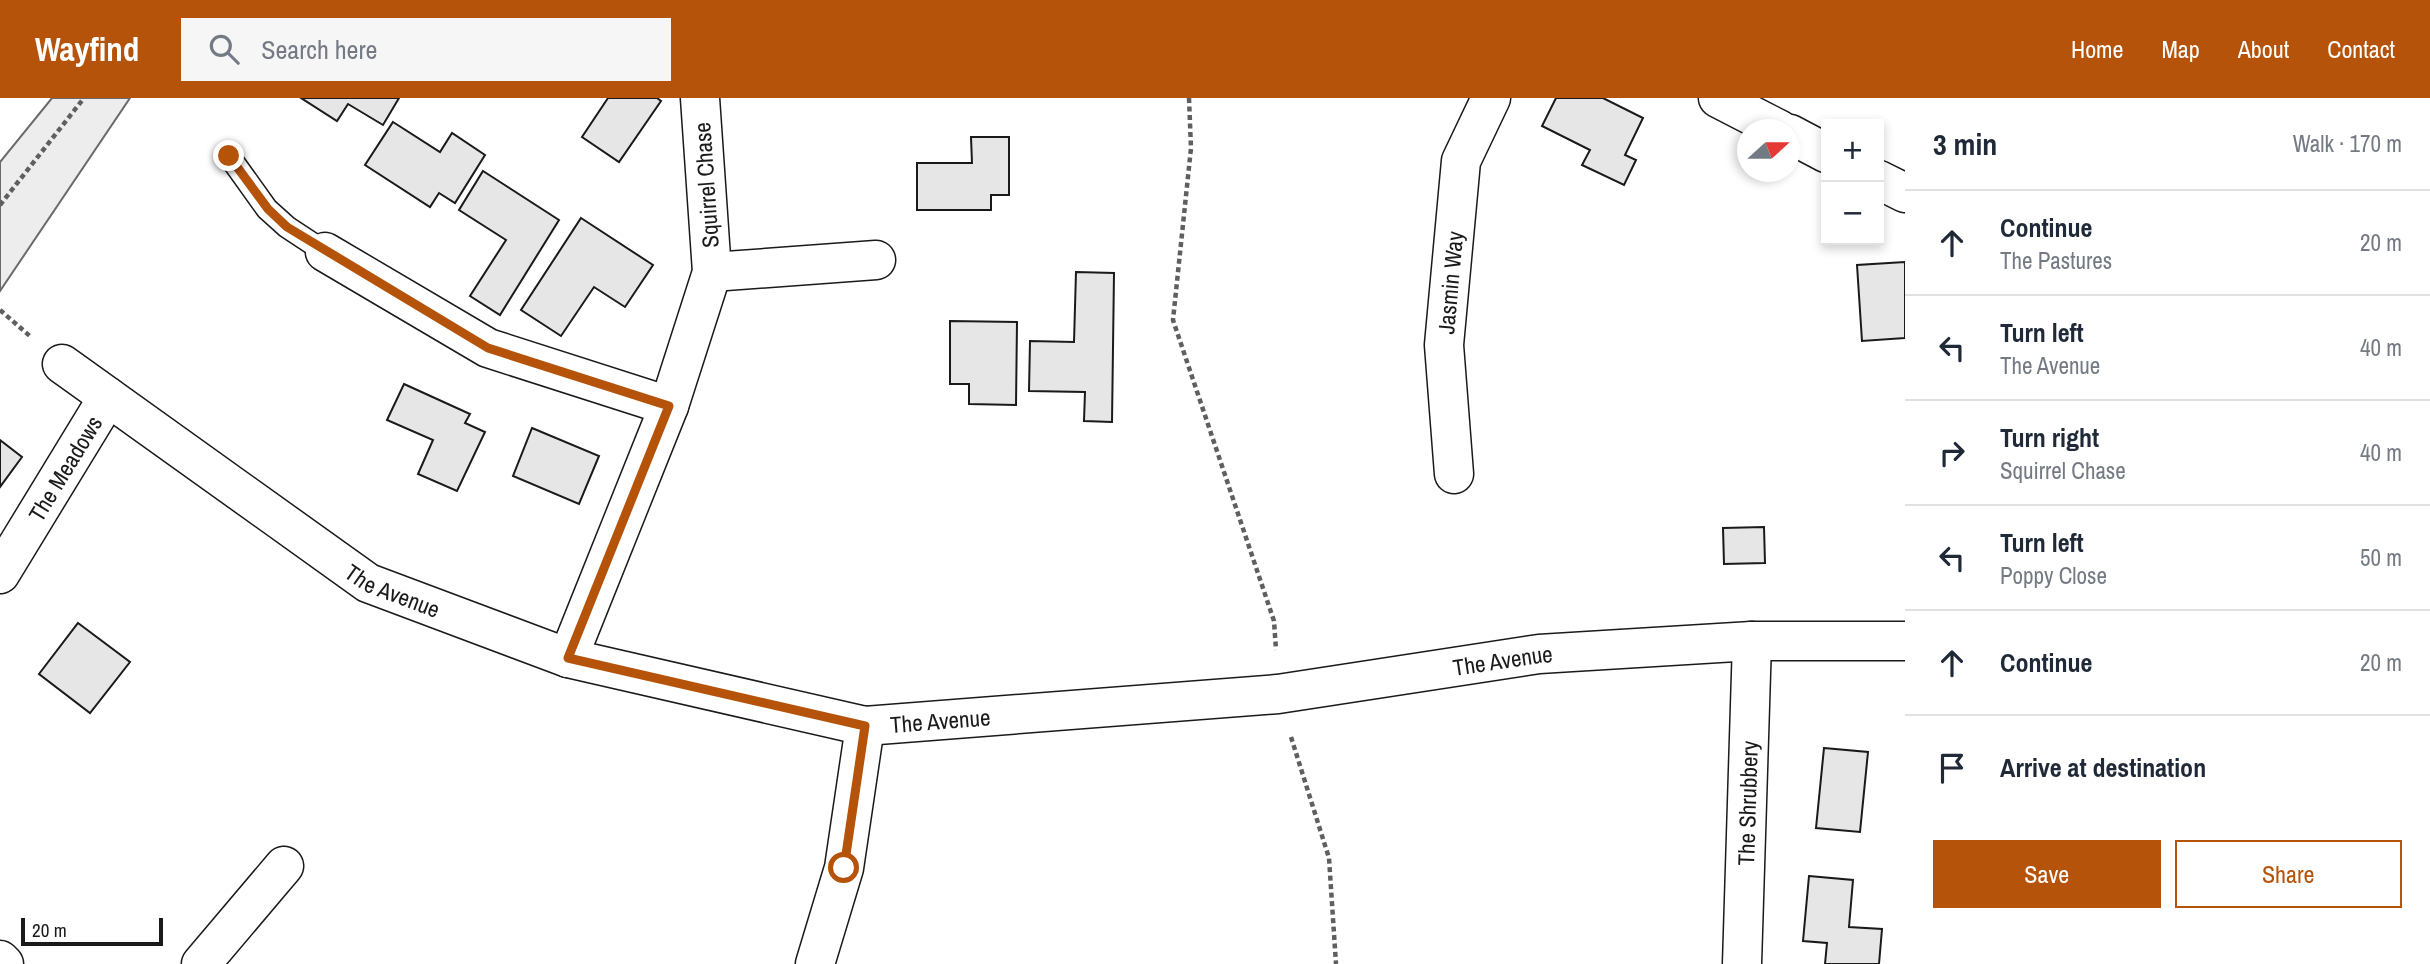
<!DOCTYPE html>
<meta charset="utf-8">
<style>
body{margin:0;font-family:"Archivo Narrow",sans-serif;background:#f6f6f7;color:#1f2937}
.controls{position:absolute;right:21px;top:21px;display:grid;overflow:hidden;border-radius:0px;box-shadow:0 4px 10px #0003}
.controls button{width:63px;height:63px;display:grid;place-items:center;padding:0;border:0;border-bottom:2px solid #e0e1e3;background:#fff;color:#1f2937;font:35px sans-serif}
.compass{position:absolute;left:1737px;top:21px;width:63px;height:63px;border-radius:50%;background:#fff;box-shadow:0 4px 10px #0003;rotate:69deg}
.scale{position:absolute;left:21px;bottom:18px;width:142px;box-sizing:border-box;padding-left:7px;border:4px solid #1a1a1a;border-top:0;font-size:19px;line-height:24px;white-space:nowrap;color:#1a1a1a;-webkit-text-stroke:5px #fff;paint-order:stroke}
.stop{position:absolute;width:21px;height:21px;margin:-16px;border:5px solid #b45309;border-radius:50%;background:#fff}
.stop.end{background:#b45309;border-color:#fff;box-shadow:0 2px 7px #0008}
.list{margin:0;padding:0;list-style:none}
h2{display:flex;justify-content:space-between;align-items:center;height:91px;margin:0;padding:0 28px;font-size:30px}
h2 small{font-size:23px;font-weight:400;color:#747a83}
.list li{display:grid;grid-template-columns:46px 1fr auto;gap:21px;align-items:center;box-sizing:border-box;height:105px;padding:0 28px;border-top:2px solid #e0e1e3}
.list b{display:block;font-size:26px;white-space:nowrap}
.list p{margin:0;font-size:23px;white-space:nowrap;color:#747a83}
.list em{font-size:23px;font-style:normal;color:#747a83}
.actions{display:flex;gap:14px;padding:21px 28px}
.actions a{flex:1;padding:16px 0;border:2px solid #b45309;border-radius:0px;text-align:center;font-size:24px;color:#b45309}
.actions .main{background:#b45309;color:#fff}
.icon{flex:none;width:38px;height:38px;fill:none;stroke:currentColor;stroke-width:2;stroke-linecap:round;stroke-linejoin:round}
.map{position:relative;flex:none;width:1905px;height:866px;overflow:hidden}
header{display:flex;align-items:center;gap:42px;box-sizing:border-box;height:98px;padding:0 35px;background:#b45309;color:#fff}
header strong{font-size:33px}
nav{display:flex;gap:38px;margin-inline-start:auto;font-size:24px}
.search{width:490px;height:63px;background:#f6f6f7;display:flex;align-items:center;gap:18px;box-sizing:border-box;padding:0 24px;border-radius:0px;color:#747a83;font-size:26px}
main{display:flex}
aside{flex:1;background:#fff}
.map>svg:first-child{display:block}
.built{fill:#ededed;stroke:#6a6a6a;stroke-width:2}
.building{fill:#e6e6e6;stroke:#1a1a1a;stroke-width:2}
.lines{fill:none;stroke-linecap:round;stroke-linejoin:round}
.service-casing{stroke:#1a1a1a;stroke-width:24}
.minor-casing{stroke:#1a1a1a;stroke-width:41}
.path{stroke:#5f5f5f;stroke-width:4.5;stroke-dasharray:5 3.5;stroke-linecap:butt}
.service{stroke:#fff;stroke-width:21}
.minor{stroke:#fff;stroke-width:38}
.route{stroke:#b45309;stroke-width:9}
.labels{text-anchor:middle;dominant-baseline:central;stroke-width:5;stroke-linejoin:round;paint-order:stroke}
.street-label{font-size:23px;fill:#1a1a1a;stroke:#fff}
</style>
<header>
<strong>Wayfind</strong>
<div class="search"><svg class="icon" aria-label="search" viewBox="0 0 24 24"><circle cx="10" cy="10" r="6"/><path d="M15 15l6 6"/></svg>Search here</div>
<nav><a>Home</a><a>Map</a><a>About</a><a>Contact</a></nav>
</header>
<main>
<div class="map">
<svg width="1905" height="866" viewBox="0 0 1905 866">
<rect width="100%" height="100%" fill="#fff"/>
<path class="built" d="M52,0H130L0,193V64Z"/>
<g class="building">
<path d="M301,0H399L383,27L348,6L337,23Z"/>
<path d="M608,0H657L661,3L619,64L582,39Z"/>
<path d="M1556,0H1603L1643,20L1625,57L1636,62L1624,87L1582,67L1590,52L1542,28Z"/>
<path d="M393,24L440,54L452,35L485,57L455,105L439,95L430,109L365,67Z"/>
<path d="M971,39H1009V97H991V112H917V65H972Z"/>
<path d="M483,73L559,122L500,217L470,198L506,142L459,112Z"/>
<path d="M581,120L653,167L625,209L594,189L561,238L521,212Z"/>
<path d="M1905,164V240L1862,243L1857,167Z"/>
<path d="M1076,174L1114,175L1112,324L1084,323L1085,294L1029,293L1030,243L1074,244Z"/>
<path d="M950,223L1017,224L1016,307L969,306V286H950Z"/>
<path d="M404,286L470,316L465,325L485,334L457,393L418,376L433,342L387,322Z"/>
<path d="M532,330L599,358L579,406L513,378Z"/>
<path d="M0,342L22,359L0,389Z"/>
<path d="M1764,429L1765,465L1724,466L1723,430Z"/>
<path d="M78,525L130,564L90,615L39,576Z"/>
<path d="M1824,650L1868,654L1860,734L1816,730Z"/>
<path d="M1809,778L1853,782L1849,829L1882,831L1879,866H1825L1827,845L1803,843Z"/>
</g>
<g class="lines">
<defs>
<path id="service" d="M229,58L267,111L287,129L325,154"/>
<g id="minor">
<path d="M1718,0L1780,32"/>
<path d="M1790,36L1826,55"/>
<path d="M1879,82L1905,95"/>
<path d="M325,154L488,250L669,308"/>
<path d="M712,174L876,162"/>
<path id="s1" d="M62,266L368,485L568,560L865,628L1278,596L1539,556L1752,543H1905"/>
<path id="s2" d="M1454,376L1444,247L1461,63L1491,0"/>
<path id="s3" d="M0,476L108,299"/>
<path d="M568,560L669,308L712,174L700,0"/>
<path d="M0,862L4,866"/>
<path d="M201,866L284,768"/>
<path d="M815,866L844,770L865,628"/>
<path id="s4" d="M1742,866L1752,543"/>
</g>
</defs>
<use href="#service" class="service-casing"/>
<use href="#minor" class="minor-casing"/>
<g class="path">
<path d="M1189,0L1191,50L1173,222L1274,523L1276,552"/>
<path d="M0,107L84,0"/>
<path d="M0,212L31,239"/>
<path d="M1291,639L1329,760L1336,866"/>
</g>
<use href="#service" class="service"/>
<use href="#minor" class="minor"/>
</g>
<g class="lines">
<path class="route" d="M229,58L268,111L287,129L488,250L669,308L568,560L865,628L844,770"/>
</g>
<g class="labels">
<g class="street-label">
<text transform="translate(706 87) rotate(-94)">Squirrel Chase</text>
<text stroke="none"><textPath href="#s2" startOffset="192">Jasmin Way</textPath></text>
<text stroke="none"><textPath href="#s3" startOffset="124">The Meadows</textPath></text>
<text stroke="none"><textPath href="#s1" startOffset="402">The Avenue</textPath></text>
<text stroke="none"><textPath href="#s1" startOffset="1536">The Avenue</textPath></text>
<text stroke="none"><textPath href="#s1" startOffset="970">The Avenue</textPath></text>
<text stroke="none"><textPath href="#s4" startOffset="161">The Shrubbery</textPath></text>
</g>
</g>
</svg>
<div class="controls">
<button>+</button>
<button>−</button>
</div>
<svg class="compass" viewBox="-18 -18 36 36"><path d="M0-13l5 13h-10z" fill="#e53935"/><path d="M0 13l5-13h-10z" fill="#747a83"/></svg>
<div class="scale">20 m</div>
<div class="stop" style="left:844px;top:770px"></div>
<div class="stop end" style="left:229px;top:58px"></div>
</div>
<aside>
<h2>3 min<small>Walk · 170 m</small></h2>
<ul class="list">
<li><svg class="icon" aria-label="ahead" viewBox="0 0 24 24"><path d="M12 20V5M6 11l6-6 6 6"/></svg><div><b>Continue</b><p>The Pastures</p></div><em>20 m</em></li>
<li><svg class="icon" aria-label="left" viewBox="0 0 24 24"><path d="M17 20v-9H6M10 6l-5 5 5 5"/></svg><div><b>Turn left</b><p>The Avenue</p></div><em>40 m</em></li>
<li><svg class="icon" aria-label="right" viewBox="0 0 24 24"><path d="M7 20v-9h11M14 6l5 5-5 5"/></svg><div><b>Turn right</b><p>Squirrel Chase</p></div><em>40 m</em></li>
<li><svg class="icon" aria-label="left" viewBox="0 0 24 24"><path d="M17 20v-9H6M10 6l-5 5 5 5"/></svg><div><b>Turn left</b><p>Poppy Close</p></div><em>50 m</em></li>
<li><svg class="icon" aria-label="ahead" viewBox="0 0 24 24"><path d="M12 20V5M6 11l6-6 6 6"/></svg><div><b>Continue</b></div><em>20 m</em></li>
<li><svg class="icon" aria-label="arrive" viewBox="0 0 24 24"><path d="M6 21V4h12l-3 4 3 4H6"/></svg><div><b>Arrive at destination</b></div></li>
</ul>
<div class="actions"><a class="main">Save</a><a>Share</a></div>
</aside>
</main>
